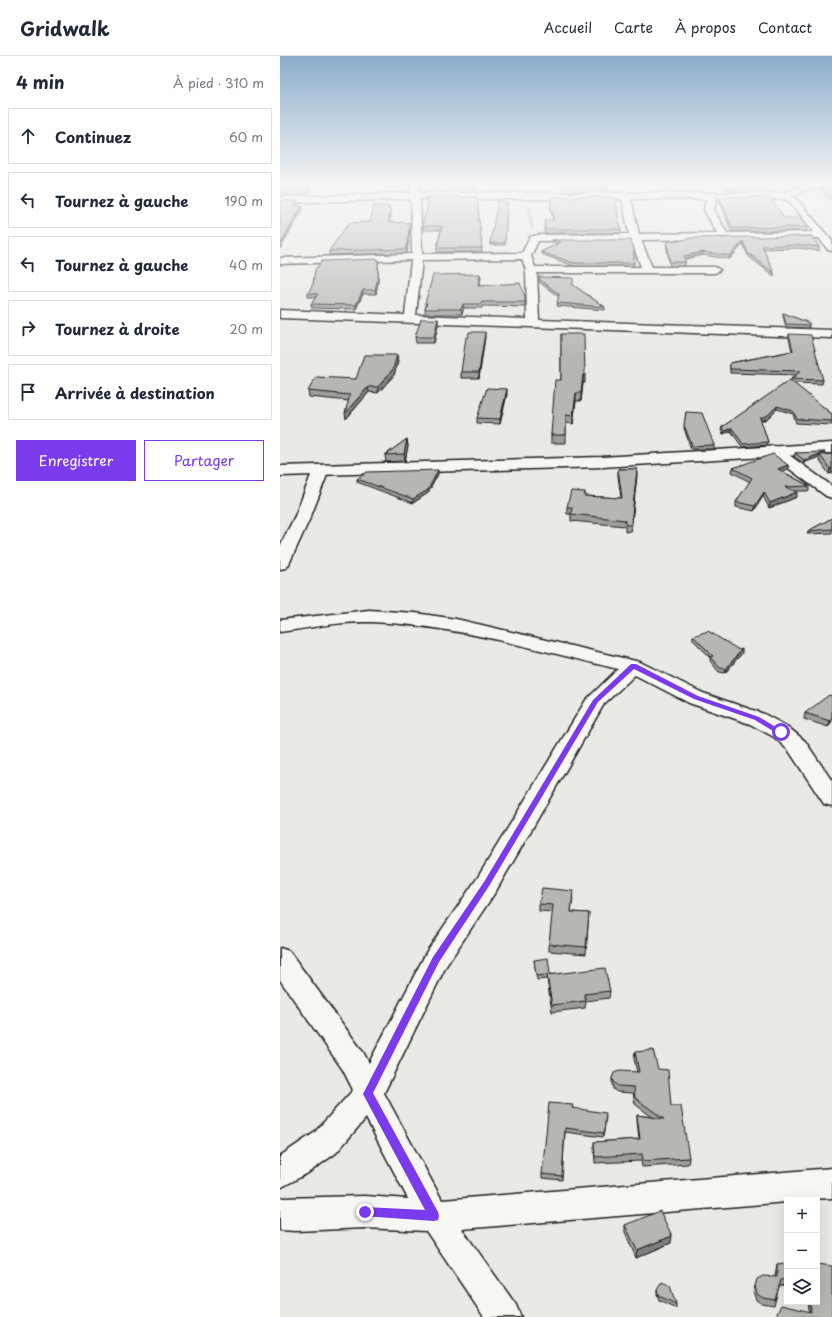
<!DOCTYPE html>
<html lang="fr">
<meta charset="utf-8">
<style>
body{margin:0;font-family:"Playpen Sans",sans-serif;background:#f2f2f3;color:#1f2937}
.controls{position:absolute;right:12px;bottom:12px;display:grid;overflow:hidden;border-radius:0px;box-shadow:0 4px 16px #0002}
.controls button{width:36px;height:36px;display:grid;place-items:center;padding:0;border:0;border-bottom:1px solid #e0e1e3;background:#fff;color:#1f2937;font:20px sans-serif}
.stop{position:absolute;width:12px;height:12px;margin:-9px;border:3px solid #7c3aed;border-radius:50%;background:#fff}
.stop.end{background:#7c3aed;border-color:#fff;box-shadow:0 1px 4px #0008}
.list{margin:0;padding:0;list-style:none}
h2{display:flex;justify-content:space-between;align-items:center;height:52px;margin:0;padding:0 16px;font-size:17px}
h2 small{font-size:13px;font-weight:400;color:#747a83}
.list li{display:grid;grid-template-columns:26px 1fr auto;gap:12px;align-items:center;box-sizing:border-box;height:56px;margin:0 8px 8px;padding:0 8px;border:1px solid #e0e1e3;border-radius:0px}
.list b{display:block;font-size:15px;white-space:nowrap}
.list em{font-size:13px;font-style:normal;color:#747a83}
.actions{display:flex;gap:8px;padding:12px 16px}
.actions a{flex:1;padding:9px 0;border:1px solid #7c3aed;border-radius:0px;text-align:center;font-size:14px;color:#7c3aed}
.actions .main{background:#7c3aed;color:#fff}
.icon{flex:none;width:22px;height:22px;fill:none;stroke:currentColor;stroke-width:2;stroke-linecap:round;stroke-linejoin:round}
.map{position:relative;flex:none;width:552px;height:1261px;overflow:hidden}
header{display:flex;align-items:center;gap:24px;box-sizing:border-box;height:56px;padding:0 20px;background:#fff;border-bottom:1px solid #e0e1e3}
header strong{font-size:19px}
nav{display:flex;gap:22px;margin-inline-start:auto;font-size:14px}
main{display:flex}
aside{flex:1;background:#fff}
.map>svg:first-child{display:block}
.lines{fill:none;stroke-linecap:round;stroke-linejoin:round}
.street-casing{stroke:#1c1c1c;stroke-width:3}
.secondary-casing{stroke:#1c1c1c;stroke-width:3}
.path{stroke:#1c1c1c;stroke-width:1.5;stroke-dasharray:1.5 1.5;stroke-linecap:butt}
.street{fill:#f6f6f2;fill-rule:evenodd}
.secondary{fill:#f6f6f2;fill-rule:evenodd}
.wall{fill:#9d9d9a;stroke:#1c1c1c}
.shaded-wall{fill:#7f7f7d;stroke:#1c1c1c}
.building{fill:#b6b6b3;stroke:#1c1c1c}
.route{fill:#7c3aed}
</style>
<header>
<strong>Gridwalk</strong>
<nav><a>Accueil</a><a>Carte</a><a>À propos</a><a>Contact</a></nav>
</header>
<main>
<aside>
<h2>4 min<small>À pied · 310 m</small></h2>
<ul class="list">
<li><svg class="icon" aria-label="ahead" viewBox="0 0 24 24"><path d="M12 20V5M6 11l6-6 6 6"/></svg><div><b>Continuez</b></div><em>60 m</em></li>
<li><svg class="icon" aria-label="left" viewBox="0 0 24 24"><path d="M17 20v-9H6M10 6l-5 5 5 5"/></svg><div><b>Tournez à gauche</b></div><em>190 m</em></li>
<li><svg class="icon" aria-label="left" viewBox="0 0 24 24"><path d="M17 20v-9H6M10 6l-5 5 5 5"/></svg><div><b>Tournez à gauche</b></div><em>40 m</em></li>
<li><svg class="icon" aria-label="right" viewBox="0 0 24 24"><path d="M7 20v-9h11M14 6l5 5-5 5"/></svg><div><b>Tournez à droite</b></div><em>20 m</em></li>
<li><svg class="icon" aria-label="arrive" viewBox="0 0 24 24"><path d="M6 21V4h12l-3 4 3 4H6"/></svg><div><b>Arrivée à destination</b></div></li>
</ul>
<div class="actions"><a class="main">Enregistrer</a><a>Partager</a></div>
</aside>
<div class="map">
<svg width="552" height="1261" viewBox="0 0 552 1261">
<rect width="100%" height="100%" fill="#e9e9e5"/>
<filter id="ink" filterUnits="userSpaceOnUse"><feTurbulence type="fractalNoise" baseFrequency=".025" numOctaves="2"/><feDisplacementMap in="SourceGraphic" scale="8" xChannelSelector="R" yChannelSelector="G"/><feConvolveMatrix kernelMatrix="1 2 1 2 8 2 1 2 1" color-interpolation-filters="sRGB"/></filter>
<g filter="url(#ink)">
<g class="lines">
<defs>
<g id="street">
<path d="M131,127H139L140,137H505L526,128L552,127V131L528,133L514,140L552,185V195L548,194L539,182L361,184L372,211H435L440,214L435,217H257L259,264L552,274V282L0,262V254L125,259L131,204L0,208V202L132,198L131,143L0,147V141L131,137ZM140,143H342L349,178L258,179L250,181L242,197L142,198ZM351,143H426L424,154L437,177L359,178ZM436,143H505L510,146L534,176L447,177L434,154ZM351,184L361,211H255L251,200L258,185ZM242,203L246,214L247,263L136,259L142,204Z"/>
<path d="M493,390L498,391L552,430V442L546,440L488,397L486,394L488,391Z"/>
<path d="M41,409L46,411L49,414L31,460L9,508L6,512L0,513V490L15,460L33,414L36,411Z"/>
<path d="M89,554L135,557L176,563L360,606L423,637L484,658L508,671L525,685L552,725V750L544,748L509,695L494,681L470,668L409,647L355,619L324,648L216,835L166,910L104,1037L162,1144L552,1112V1142L507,1144V1146L182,1173L236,1249L241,1261H204L146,1175L85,1172L16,1175L0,1174V1142L85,1140L128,1143L86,1062L56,1097L28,1117L0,1132V1100L34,1077L73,1034L63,1014L0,924V892L9,895L83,996L89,1007L147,895L198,821L306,644L338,613C257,594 175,569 91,566C61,565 30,572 0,576V564Z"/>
</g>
<path id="secondary" d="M552,387V397L322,411L0,420V410L322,401Z"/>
</defs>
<use href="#street" class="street-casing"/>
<use href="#secondary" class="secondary-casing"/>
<g class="path">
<path d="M6,131L13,127"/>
<path d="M249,152L252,173"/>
</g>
<use href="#street" class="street"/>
<use href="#secondary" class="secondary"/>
</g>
<g class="wall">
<path d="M282,127H309L310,131L328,133V136H283Z"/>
<path d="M552,128V146L540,133L541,130Z"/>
<path d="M152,130H196V134L153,136Z"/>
<path d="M0,131L29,133L30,136L27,139L0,140Z"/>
<rect x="446" y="133" width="33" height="3"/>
<path d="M146,141H197L202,196H157V192L161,174H143L142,170L148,149Z"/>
<path d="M271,141L341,173V177H264V173L273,164L271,155Z"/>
<path d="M438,141L504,162L527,171L526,175H451L442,150L437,144Z"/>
<path d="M227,147L225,189H210V187Z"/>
<path d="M109,150L111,158L109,166L130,171L127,197L49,199V195L90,166Z"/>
<path d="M532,180L539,191V195L520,192L483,193L494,217V220L468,200L463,188L450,203L423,199L405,203V210H390L386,188L387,185H398Z"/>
<path d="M272,184L354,193V210H294L261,198V196L277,188L272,186Z"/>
<path d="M98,203V225L96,238H83L76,253L32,252L31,248L36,241H28V237Z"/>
<path d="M259,221L293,229L325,251V254L277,250L279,241L259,226Z"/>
<path d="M201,222L199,230L245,241V251L202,250V252H184L182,258H145V253L146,251L145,247Z"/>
<path d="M503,257L529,267V272L506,271L503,260Z"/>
<path d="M158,263V269L154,287H136L135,281Z"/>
<path d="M281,278L305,319V327H303L301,345H296L293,368L286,367V387H271V379L281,324Z"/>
<path d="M509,278L543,324L542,328L513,327L552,358V369L516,367L513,358L497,353L487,363L481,365L488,386L487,389L462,391L451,375L443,378L441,374L442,371L511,324V323L516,319L450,317V307L512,295L509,282Z"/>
<path d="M205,281L199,322H181V316Z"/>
<path d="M118,305L114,319L98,337L89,336L66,363L69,345L29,341L28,335L76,323Z"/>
<path d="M227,338L220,368L197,367V362Z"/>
<path d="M406,356L434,389V393H411L404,372Z"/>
<path d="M127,383L128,390L125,405L106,406L105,399Z"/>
<path d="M515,397L544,398H552V418V417L549,418L539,404V401L523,407L514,401Z"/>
<path d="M508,409V413L502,415L529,430V435H514L517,441L489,452L483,440L474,455L456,451V446L470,426L452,416L453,412Z"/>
<path d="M338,413H357L351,475L345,476V470L291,465V458H287V451L305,436V440L341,442L338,420Z"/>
<path d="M158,418L148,437L133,447L77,426V423Z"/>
<path d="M552,462V477L527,478L528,475Z"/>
<path d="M413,580L459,594L462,597L445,617L439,616L430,605V601L413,584Z"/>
<path d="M525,657L552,665L548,671L524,663Z"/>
<path d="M293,842L291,856L309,857L306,898L269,895V888L273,856L259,855V848Z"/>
<path d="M254,904L270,918L330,935L329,942L306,945L305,952L272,956L267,923L257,924Z"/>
<path d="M355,996L378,1013L409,1102L408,1108L362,1111L361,1105L315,1107L314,1092V1086L359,1083L357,1065V1059L372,1061L355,1048L353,1037L337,1036L333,1033L332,1028V1022L357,1016L354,1003Z"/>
<path d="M292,1052L326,1061L323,1081L285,1076L282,1124L262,1122V1118Z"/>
<path d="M345,1169L391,1187L356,1202L345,1176Z"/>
<path d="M497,1208H507V1229L499,1230L494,1250L482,1248L476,1244L473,1236L475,1230L495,1221L496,1214Z"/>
<path d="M377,1234L396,1248V1252L379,1244L377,1238Z"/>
<path d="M528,1246H537L552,1261H496V1260L529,1255Z"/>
</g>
<g class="shaded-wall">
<path d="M29,133L30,136L27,139V136Z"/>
<path d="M18,145L19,148L14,153L13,150Z"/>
<path d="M22,150L23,153L0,193V189Z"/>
<path d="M111,154V158L109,170L108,166Z"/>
<path d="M130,167V171L127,197L126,193Z"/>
<path d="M463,185V188L450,203V200Z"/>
<path d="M423,196V199L404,203V200Z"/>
<path d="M98,203V225L96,238L95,234Z"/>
<path d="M200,218L201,222L198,234V230Z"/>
<path d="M83,234V238L76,253V249Z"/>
<path d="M183,248L184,252L182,258L181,253Z"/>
<path d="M158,263V269L154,287V281Z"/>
<path d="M205,276V281L199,322V316Z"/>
<path d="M117,299L118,305L114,319L98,337V331Z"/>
<path d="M303,319V327L301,345V337Z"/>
<path d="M88,331L89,336L66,363L65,357Z"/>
<path d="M227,333V338L220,368V363Z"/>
<path d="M296,337V345L293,368V360Z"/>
<path d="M497,350V353L487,363L480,365V362Z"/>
<path d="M452,372L451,375L443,378L444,375Z"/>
<path d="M127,383L128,390L125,405L124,398Z"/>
<path d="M545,396L544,399H540L539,401L523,407L524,404Z"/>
<path d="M508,409V413L497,417L498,413Z"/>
<path d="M552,412V417L549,418L550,413Z"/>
<path d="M357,413V420L351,475V469Z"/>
<path d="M158,414V418L148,437L133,447V443Z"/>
<path d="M484,436L483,440L474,455L475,450Z"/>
<path d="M517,436V441L489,452L490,447Z"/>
<path d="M462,593V597L445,617L446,613Z"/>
<path d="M552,661V665L548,671L550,665Z"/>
<path d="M392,1180L391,1187L356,1202L357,1194Z"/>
</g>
<g class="building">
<path d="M282,127H309L310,131L327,130L328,133H283Z"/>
<path d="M463,128L479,133H446Z"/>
<path d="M552,128V142L541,130Z"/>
<path d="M178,129V130H196L152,131V130Z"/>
<path d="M0,131L29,133L27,136L0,137Z"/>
<path d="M146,141H197L199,163L197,164H199L202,192H157L162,170H142L148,148Z"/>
<path d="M271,141H335L341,173H264L265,164H274L271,151Z"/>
<path d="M438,141H490L504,162H521L527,171L452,172L442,147Z"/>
<path d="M0,145H18L13,150H22L0,189Z"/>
<path d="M218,145L227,147L225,187H210Z"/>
<path d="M94,150H109L108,154H111L108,166L130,167L126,193L49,195L69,167L90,166Z"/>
<path d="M532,180L539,191L520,189L482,190L494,217L468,197L463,185L450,200L423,196L404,200L406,206H390L387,185H398L411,182Z"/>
<path d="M272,184H351L354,193V207H294L261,196L281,186Z"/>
<path d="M98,203V221L95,234H83L76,249L31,248L38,238L28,237L33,228L35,214L42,205Z"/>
<path d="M200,218L198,230L240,227L245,241V246H202L201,248H183L181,253H145L147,247H145L153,219Z"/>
<path d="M259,221L293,222V229L325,251L277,247L279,238L259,223Z"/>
<path d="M503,257L529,267V269L506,268Z"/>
<path d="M141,263H158L154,281H135Z"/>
<path d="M189,276H205L199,316H181L186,281H188Z"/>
<path d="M281,278H304L305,319H303L301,337H296L293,360L286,359V379H271L275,324H281Z"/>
<path d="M509,278L531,279L543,324L511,323L521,315L450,313V307L513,295Z"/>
<path d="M84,299H117L113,313L98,331H88L65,357L70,339L28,335L36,321L76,323Z"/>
<path d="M510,324L552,358V365L517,363L513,355L497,350L488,359L480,362L488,386L463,388L452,372L444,375L442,371Z"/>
<path d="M207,332L227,333L220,363L197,362Z"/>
<path d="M406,356L422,357L434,389L412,390L404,369Z"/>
<path d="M127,383L124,398L105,399Z"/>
<path d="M545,396L524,404L515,397Z"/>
<path d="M493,398L508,409L498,413L529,430L505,431L517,436L490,447L484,436L475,450L456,446L472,422L453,412Z"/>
<path d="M552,398V412L550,413L540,399Z"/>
<path d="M338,413H357L351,469H346L345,464L291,458L292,451H287L291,435L305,436L304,440L342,442Z"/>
<path d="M158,414L148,434L133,443L77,423L87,416Z"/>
<path d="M552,462V473L528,475Z"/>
<path d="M428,575L459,594L462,593L446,613L440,612L430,601L433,600L413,580Z"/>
<path d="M549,639L552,640V661L550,665L525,657Z"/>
<path d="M262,832L293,835L291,856L309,857L306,891L269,888L273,849L259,848Z"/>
<path d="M268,902L270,918L267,919L256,920L254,904Z"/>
<path d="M325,912L330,935L304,938L306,945L272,949L267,919Z"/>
<path d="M373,994L378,1013L388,1014L391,1050H401L409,1102L363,1105L362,1098L315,1101L314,1086L360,1083L357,1059L384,1063L355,1042L354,1031L338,1030L333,1026L332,1022L334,1017L339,1015L359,1016L355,996Z"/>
<path d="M269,1047L293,1049L292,1052L326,1057L324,1077L285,1072L282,1120L262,1118Z"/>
<path d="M380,1155L392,1180L357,1194L345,1169Z"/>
<path d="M506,1207L507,1208V1223L501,1224L495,1244L483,1242L477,1238L475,1230L477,1223L483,1220L497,1221V1208Z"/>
<path d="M537,1208L552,1210V1261H496V1260L501,1249L531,1256L530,1246H537Z"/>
<path d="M382,1226L390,1230L396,1248L379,1240L377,1234Z"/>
</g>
</g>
<linearGradient id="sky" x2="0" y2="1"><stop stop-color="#8cadcc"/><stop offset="0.42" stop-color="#f5f5f3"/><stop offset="1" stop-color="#f5f5f3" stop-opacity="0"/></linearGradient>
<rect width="552" height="304" fill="url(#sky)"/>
<path class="route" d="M351,608H356L418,640L479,661L504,676L498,678L475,664L414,643L354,613L318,646L209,830L159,906L93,1037L158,1156L159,1160L158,1164L154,1165L82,1160L80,1156L82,1153L85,1151L145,1154L83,1038L153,901L204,826L313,644Z"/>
</svg>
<div class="controls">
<button>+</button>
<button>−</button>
<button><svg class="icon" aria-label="layers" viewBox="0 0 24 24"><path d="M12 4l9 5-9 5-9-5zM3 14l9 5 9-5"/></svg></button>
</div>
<div class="stop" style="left:501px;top:676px"></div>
<div class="stop end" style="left:85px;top:1156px"></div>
</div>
</main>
